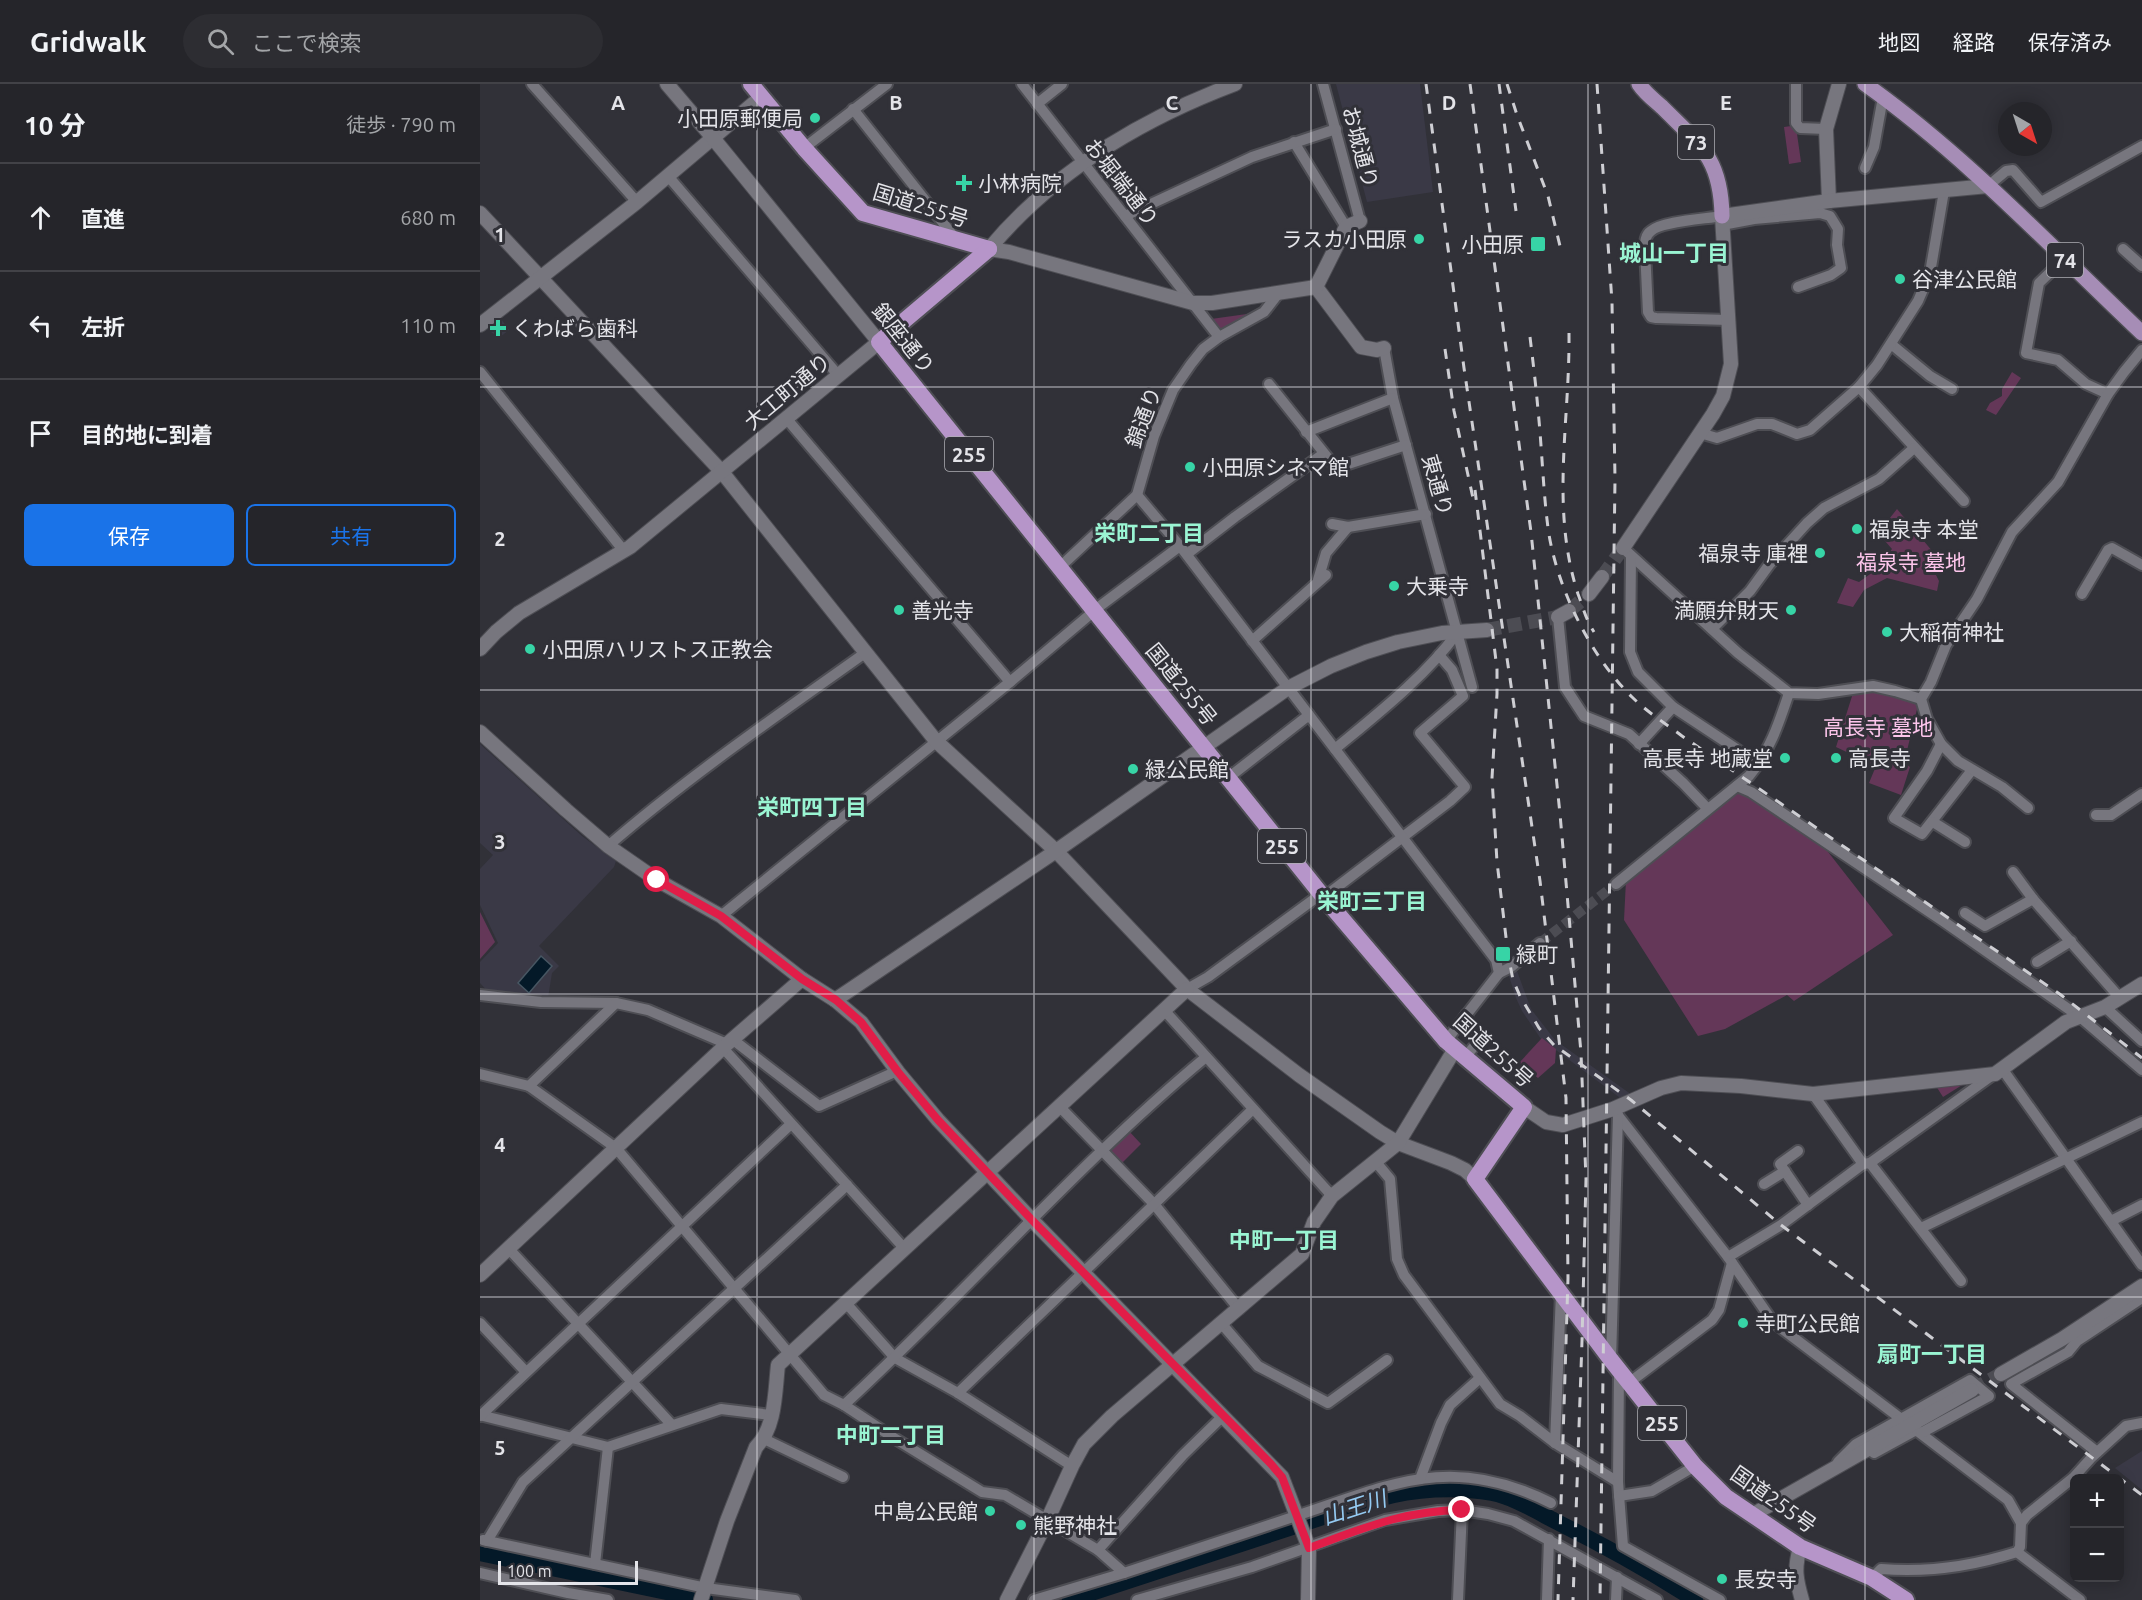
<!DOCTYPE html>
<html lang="ja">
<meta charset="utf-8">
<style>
body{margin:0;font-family:Ubuntu,"Noto Sans JP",sans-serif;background:#2d2d32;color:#f1f3f6}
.controls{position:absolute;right:18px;bottom:18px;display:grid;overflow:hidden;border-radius:9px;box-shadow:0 3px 15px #0003}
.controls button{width:54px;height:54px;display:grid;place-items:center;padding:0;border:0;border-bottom:2px solid #424247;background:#25252a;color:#f1f3f6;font:30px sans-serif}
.compass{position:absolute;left:1518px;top:18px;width:54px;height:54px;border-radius:50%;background:#25252a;box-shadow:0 3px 15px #0003;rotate:141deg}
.scale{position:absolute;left:18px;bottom:15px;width:140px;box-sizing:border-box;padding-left:6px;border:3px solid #e4e4e9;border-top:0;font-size:16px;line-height:21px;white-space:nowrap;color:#e4e4e9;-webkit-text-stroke:4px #313138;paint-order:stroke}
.stop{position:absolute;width:18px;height:18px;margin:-14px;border:4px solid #e11d48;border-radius:50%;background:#fff}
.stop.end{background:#e11d48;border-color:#fff;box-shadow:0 2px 6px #0008}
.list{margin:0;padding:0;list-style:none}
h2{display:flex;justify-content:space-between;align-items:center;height:78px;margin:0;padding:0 24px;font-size:26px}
h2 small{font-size:20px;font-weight:400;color:#a3a5a8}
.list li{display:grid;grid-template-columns:39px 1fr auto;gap:18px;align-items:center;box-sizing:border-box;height:108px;padding:0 24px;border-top:2px solid #424247}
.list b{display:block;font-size:22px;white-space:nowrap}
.list em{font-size:20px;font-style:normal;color:#a3a5a8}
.actions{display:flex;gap:12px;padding:18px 24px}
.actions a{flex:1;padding:14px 0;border:2px solid #1a73e8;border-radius:9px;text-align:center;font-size:21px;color:#1a73e8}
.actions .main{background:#1a73e8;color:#fff}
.icon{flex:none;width:33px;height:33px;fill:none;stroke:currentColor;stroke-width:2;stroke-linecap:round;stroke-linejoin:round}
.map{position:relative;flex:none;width:1662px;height:1516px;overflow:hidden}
header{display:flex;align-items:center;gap:36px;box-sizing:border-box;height:84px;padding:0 30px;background:#25252a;border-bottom:2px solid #424247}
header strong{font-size:28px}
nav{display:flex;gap:33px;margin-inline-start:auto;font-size:21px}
.search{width:420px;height:54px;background:#2d2d32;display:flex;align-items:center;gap:15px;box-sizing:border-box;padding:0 21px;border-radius:33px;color:#a3a5a8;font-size:22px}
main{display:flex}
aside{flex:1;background:#25252a}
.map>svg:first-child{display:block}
.built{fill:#3a3946}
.green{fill:#643758}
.water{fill:#041928;stroke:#475662;stroke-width:1.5}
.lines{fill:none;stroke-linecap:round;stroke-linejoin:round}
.river{stroke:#041928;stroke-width:16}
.minor-tunnel{stroke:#4c4c53;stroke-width:10;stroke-dasharray:10 5;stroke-linecap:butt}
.tertiary-tunnel{stroke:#4c4c53;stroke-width:14;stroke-dasharray:14 7;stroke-linecap:butt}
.minor-casing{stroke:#4e4e54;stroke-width:14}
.tertiary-casing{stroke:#4e4e54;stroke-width:16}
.primary-casing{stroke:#4e4e54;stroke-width:18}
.trunk-casing{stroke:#4e4e54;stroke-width:20}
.minor{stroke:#77767e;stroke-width:10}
.tertiary{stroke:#77767e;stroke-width:14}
.primary{stroke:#a68db6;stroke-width:15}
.trunk{stroke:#b695c9;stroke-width:16}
.rail{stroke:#ceced3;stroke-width:3;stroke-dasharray:10 10;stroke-linecap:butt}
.route{stroke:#e11d48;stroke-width:8}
.grid{fill:none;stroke:#e4e4e9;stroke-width:1.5;stroke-opacity:0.55}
.poi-dot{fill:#37d4a6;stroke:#313138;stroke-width:2}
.labels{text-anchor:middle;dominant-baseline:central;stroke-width:6;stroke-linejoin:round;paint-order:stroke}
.shield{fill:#313138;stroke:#aeaeb4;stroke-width:1.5}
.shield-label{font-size:20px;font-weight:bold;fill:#e4e4e9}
.poi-label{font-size:21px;fill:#e4e4e9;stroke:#313138;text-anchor:start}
.street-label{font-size:21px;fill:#e4e4e9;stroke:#313138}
.park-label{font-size:21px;fill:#fcc5eb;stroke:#313138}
.neighbourhood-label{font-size:22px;font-weight:bold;fill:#9af5d3;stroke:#313138}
.water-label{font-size:22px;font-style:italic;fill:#94caf2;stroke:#313138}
.grid-label{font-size:20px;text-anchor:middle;font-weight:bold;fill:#e4e4e9;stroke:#313138;stroke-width:6;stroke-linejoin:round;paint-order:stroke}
</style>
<header>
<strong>Gridwalk</strong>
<div class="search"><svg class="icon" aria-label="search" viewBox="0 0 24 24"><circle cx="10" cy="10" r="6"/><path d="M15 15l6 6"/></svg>ここで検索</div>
<nav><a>地図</a><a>経路</a><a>保存済み</a></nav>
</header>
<main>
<aside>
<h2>10 分<small>徒歩 · 790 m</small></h2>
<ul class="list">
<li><svg class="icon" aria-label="ahead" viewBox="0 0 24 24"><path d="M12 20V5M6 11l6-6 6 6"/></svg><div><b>直進</b></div><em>680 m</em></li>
<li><svg class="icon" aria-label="left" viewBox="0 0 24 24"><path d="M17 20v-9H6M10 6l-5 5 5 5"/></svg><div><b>左折</b></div><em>110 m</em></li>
<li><svg class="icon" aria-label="arrive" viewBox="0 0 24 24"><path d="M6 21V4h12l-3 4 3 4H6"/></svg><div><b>目的地に到着</b></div></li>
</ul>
<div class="actions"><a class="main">保存</a><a>共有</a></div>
</aside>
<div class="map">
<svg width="1662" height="1516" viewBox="0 0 1662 1516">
<rect width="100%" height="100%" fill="#313138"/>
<g class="built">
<path d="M856,0H940L953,108L887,118Z"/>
<path d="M19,232L29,246L20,253L12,249L6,241Z"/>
<path d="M0,660L102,752L136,777L134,783L59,862L79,882L72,889L68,914L9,909L0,899V878L18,859L0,821V785L13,771L0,759Z"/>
<path d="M1037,887L1051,925L1075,956L1152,1011L1143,1016L1061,955L1042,927L1036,914L1028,889Z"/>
<path d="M1662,1367V1406L1635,1384Z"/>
</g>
<g class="green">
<path d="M1311,42L1317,50L1321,78L1309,80L1304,43Z"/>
<path d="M774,229L740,248L731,235Z"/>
<path d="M1532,288L1541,294L1516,331L1506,326L1510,319L1522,312V305Z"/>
<path d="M1417,425L1453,468V485L1459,497L1457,507L1407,494L1384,506L1373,523L1357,519L1368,494L1379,498L1393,488L1412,465L1398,449Z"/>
<path d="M1391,606L1412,610L1438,621L1424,679L1430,683L1421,711L1389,699L1396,682L1356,663L1373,609Z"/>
<path d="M1257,706L1270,712L1345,764L1413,851L1314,917L1307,911L1245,945L1218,952L1144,836L1146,796Z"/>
<path d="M0,828L15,858L0,875Z"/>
<path d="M1062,954L1076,965L1075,979L1058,994L1039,979Z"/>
<path d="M1487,998L1463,1013L1456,1002Z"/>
<path d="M647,1045L661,1060L640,1081L626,1067Z"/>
</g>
<path class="water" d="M61,872L72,882L49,909L38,899Z"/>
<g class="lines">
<g class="river">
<path d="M0,1469L225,1516"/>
<path d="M590,1516L898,1415C934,1405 975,1402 1012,1409C1033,1413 1056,1427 1075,1437C1123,1461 1170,1487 1215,1516"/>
</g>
<path class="minor-tunnel" d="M1060,859L1136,800"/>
<g class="tertiary-tunnel">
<path d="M1122,493L1143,464"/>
<path d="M1089,527L1109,510"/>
<path d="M1007,546L1078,533"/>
<path d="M1492,1306L1521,1290"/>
</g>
<defs>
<g id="minor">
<path d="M52,0L157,118"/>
<path d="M542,0L739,253"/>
<path d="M843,0L880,137"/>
<path d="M1316,0V39L1320,44L1346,45"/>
<path d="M557,20L582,0"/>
<path d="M373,25L475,154"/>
<path d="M814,58L866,143"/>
<path d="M324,64L407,0"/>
<path d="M1385,84L1394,63L1403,13"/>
<path d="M188,92L358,291"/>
<path d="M1508,102L1526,87L1533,86L1561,118L1662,62"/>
<path d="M645,132L772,73L856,45"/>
<path d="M1242,132C1226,135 1182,137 1171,147C1165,151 1165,158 1165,165L1168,228L1171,233L1176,234L1249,236"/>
<path d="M1242,141L1274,135L1340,129L1350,132L1358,145L1357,161L1361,184L1351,191L1318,203"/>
<path d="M1643,165L1662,182"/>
<path d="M1584,175L1559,199L1546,269L1578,276L1606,300L1628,310"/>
<path d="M1411,260L1450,292L1472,305"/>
<path d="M904,264L913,314L992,603"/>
<path d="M0,288L144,467"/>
<path d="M789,300L856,384L926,361"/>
<path d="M1379,303L1484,417"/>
<path d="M306,334L530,598"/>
<path d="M826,348L913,314"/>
<path d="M1220,349L1237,354L1277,340H1292L1317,350L1330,346L1379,303L1397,281L1438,217L1450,189L1464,107"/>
<path d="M657,411L700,462"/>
<path d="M852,440L868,443L946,430"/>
<path d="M1143,464L1258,569L1309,609L1338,610L1393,602L1415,607L1441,615"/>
<path d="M707,470L755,433L843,370"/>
<path d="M1151,472L1150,568L1158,588L1193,623L1279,680"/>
<path d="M580,483L657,411L674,352L693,306L711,280L723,265L739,253L784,228L798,210"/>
<path d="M838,496L846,469L868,443"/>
<path d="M1602,510L1628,466L1632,464L1662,481"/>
<path d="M1078,533L1085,603L1104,632L1149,650L1203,699L1227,724"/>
<path d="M1232,545L1270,507L1289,481L1327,439L1344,424L1399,395L1434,364"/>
<path d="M772,557L846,491"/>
<path d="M1159,660L1193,623"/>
<path d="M1461,660L1447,687L1414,734L1442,750L1492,686"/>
<path d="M855,665C896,631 946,592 977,549"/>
<path d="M748,694L829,631"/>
<path d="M1257,702L1271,708L1463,837L1600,933L1662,986"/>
<path d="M1548,724L1522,703L1478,677L1461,660L1447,635L1441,615L1451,598L1466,561L1497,515L1532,448L1578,398L1628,310L1644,288L1662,266"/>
<path d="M1616,731H1631L1662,710"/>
<path d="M1453,738L1485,758"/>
<path d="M128,762C209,692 298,631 385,569"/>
<path d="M1533,788L1553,815L1640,914"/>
<path d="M1136,800L1269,692C1290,667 1299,639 1309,609"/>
<path d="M844,813L970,717L985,703L940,649L983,612L972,586L959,571"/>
<path d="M1485,829L1505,842L1553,815"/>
<path d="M241,832L530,598L620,522L700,462L1016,876L1019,889"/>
<path d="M1557,878L1591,857"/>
<path d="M707,905L728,893L841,810"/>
<path d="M0,911L61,918L136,919L168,926L247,960"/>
<path d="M1625,923L1662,957"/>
<path d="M684,926L852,1112"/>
<path d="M252,955L339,1022L417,987"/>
<path d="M966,957L1019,889L1031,883L1060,859"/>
<path d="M243,964L424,1164"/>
<path d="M985,973L998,958L986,931"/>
<path d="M1523,986L1662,1181"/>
<path d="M0,990L49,1002L136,1064L344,1311L364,1321L414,1354L502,1408L525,1411L618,1466L644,1489C701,1470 757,1452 813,1433C911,1401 970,1368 1071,1419"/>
<path d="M49,1002L136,919"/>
<path d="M1333,1010L1383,1080"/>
<path d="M579,1022L674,1120L759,1225"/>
<path d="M1133,1025L1248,1173L1293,1238L1420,1334"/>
<path d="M1318,1067L1300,1080L1328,1121"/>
<path d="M895,1077L910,1095L917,1175L924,1191L1020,1320L1040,1332L1075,1359L1138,1398"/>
<path d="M1390,1079L1481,1197"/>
<path d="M1284,1100L1305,1087"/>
<path d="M1631,1137L1662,1121"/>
<path d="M1441,1144L1662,1038"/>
<path d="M29,1165L191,1340"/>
<path d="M1248,1173L1301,1141L1383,1080L1390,1079L1514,990"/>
<path d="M365,1218L415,1274L478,1309L592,1382"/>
<path d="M0,1239L46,1288"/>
<path d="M741,1239L778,1282L848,1319L907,1276"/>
<path d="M1131,1276L1138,1031"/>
<path d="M1139,1287L1138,1398L1143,1462L1240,1516"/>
<path d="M1150,1298L1232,1236L1239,1226L1252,1179"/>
<path d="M478,1309L772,1026"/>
<path d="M364,1321C487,1208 597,1080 726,973"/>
<path d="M0,1331L128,1363L241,1325L291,1331"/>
<path d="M0,1332L311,1040"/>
<path d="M284,1355L363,1393"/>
<path d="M1075,1359L1081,1209"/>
<path d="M1617,1368L1531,1300L1588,1268L1597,1257L1662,1214"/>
<path d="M1394,1369L1436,1346L1528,1416L1541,1439"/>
<path d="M1358,1378L1376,1360L1490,1296L1509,1312L1441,1349"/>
<path d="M940,1395L961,1339L970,1321L1000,1294"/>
<path d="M1139,1412L1172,1407L1215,1382"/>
<path d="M3,1456L226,1504L315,1516"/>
<path d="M7,1457L43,1398L367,1101"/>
<path d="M618,1466L703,1371L743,1332"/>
<path d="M1537,1468L1600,1516"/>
<path d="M115,1480L128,1363"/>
<path d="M0,1489L88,1509L128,1516"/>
<path d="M1392,1494L1401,1485C1447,1489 1493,1482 1537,1468L1540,1463L1541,1439L1547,1431L1593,1394L1612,1373L1646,1342L1662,1339"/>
<path d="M554,1516L644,1489"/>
<path d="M657,1516L772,1483L905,1436L958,1427L982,1426L1008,1430L1034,1437L1177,1516"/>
<path d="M978,1516L982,1426"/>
<path d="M1067,1516L1069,1455"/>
<path d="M1136,1516L1137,1493"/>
</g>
<g id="tertiary">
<path d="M1349,117L1346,45L1359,0"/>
<path d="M0,129L242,388L456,657L576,767L707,905L819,991L900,1048L918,1059L971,1079L985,1086L995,1095"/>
<path d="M509,165L529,168L713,219H732L836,203"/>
<path d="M509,165C574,87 662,35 755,0"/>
<path d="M836,203L881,263L897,266L904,264"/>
<path d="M836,203L866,143L880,137"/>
<path d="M0,241L157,118L281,13"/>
<path d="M1143,464L1233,330L1243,312L1251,280L1242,132L1349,117L1508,102"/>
<path d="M1109,510L1122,493"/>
<path d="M1078,533L1089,527"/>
<path d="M0,565L16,548L39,529L150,463L399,258L233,54L187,0"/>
<path d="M0,648L86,726L128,762L177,796L241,832L322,895L355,916L381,938L418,988L458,1036L552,1136L802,1393L829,1464L828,1516"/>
<path d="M355,916L576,767L808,604L851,582L886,568L918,558L962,549L1007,546"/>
<path d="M1044,1023L1066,1038L1083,1041L1133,1025L1181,1004L1201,999L1261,1002L1333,1010L1515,990L1586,938L1625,923L1662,900"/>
<path d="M0,1191L247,960L322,895"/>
<path d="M1521,1290L1582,1255L1662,1202"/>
<path d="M1272,1431L1492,1306"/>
<path d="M1320,1463C1314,1485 1316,1495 1322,1516"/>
<path d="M221,1516L247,1437L276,1363C296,1344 295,1306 298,1281L707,905"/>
<path d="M527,1516L567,1437L592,1382L604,1360L632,1332L822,1170L834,1138L852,1112L918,1059L975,965"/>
</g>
<g id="primary">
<path d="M1159,0C1165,9 1174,16 1182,23C1220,61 1241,74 1242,132"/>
<path d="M1385,0C1486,72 1572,164 1662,249"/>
</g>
<g id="trunk">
<path d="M271,0L324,64L383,129L509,165"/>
<path d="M509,165L399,258L841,810L966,957L1044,1023L995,1095L1131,1276L1215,1382L1246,1413L1320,1463L1392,1494L1426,1516"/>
</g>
</defs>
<use href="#minor" class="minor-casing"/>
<use href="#tertiary" class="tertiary-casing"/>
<use href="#primary" class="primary-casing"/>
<use href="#trunk" class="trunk-casing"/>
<use href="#minor" class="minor"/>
<use href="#tertiary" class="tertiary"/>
<use href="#primary" class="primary"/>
<use href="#trunk" class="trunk"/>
<g class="rail">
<path d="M946,0L984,284L1060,797L1086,1014L1088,1194L1078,1516"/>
<path d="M990,0L1051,448L1080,730L1101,969L1106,1095L1102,1257L1093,1516"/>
<path d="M1019,0L1036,127"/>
<path d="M1027,0L1037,31L1068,112L1080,162"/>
<path d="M1117,0L1132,218L1135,395L1120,1516"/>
<path d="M1089,249C1090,338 1070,424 1098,510C1103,523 1106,536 1114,548"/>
<path d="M1050,253C1053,278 1056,302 1058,326C1062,365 1063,405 1068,444C1076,502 1110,572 1152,613C1167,628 1185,639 1202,652L1581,911L1662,974"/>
<path d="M965,265L974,327L993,414"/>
<path d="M995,406L1017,585V610L1012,694L1017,778L1028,870L1033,896L1040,912L1059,944L1074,961L1151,1016L1301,1141L1662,1411"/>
</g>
</g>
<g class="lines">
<path class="route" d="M177,796L241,832L322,895L356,916L381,938L418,988L458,1036L552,1136L791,1380L802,1393L829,1464C884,1444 922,1427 982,1426"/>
</g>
<path class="grid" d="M277,0V1516M554,0V1516M831,0V1516M1108,0V1516M1385,0V1516M0,303H1662M0,606H1662M0,910H1662M0,1213H1662"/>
<g class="poi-dot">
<circle cx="335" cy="34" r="6"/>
<path d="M481 90h6v6h6v6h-6v6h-6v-6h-6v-6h6z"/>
<circle cx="939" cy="155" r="6"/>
<rect x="1050" y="152" width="16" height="16" rx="3"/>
<circle cx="1420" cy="195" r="6"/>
<path d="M15 235h6v6h6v6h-6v6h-6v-6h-6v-6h6z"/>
<circle cx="710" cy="383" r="6"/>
<circle cx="1377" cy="445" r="6"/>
<circle cx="1340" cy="469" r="6"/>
<circle cx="914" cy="502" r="6"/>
<circle cx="419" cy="526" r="6"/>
<circle cx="1311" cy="526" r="6"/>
<circle cx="1407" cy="548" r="6"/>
<circle cx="50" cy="565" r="6"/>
<circle cx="1305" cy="674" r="6"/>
<circle cx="1356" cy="674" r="6"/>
<circle cx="653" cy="685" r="6"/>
<rect x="1015" y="862" width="16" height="16" rx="3"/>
<circle cx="1263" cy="1239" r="6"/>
<circle cx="510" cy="1427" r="6"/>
<circle cx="541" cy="1441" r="6"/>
<circle cx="1242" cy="1495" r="6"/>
</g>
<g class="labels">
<g class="shield">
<rect x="1198" y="41" width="36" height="34" rx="4.5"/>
<rect x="1567" y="159" width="36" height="34" rx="4.5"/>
<rect x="465" y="353" width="48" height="34" rx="4.5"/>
<rect x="778" y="745" width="48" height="34" rx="4.5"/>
<rect x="1158" y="1322" width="48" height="34" rx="4.5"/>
</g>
<g class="shield-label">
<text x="1216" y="58">73</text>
<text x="1585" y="176">74</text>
<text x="489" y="370">255</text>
<text x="802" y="762">255</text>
<text x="1182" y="1339">255</text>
</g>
<g class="poi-label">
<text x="323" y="34" text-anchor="end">小田原郵便局</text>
<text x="498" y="99">小林病院</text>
<text x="927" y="155" text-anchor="end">ラスカ小田原</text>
<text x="1044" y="160" text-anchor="end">小田原</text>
<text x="1432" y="195">谷津公民館</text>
<text x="32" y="244">くわばら歯科</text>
<text x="722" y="383">小田原シネマ館</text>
<text x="1389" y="445">福泉寺 本堂</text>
<text x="1328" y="469" text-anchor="end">福泉寺 庫裡</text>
<text x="926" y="502">大乗寺</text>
<text x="431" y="526">善光寺</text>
<text x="1299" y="526" text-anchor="end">満願弁財天</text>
<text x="1419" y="548">大稲荷神社</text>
<text x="62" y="565">小田原ハリストス正教会</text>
<text x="1293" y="674" text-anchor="end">高長寺 地蔵堂</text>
<text x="1368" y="674">高長寺</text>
<text x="665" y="685">緑公民館</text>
<text x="1036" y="870">緑町</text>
<text x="1275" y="1239">寺町公民館</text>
<text x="498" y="1427" text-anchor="end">中島公民館</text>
<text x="553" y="1441">熊野神社</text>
<text x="1254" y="1495">長安寺</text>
</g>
<g class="street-label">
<text transform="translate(881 63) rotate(75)">お城通り</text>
<text transform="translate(642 98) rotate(52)">お堀端通り</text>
<text transform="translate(441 121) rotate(17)">国道255号</text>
<text transform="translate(424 254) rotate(51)">銀座通り</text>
<text transform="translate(307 307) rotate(-40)">大工町通り</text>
<text transform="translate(663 333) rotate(-69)">錦通り</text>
<text transform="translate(958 401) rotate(74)">東通り</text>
<text transform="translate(702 600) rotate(51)">国道255号</text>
<text transform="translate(1014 966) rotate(42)">国道255号</text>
<text transform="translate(1294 1415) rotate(35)">国道255号</text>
</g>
<g class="park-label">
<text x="1431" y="478">福泉寺 墓地</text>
<text x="1398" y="643">高長寺 墓地</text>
</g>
<g class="neighbourhood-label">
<text x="1194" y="168">城山一丁目</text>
<text x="669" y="448">栄町二丁目</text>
<text x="332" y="722">栄町四丁目</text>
<text x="892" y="816">栄町三丁目</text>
<text x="804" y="1155">中町一丁目</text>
<text x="1452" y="1269">扇町一丁目</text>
<text x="411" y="1350">中町二丁目</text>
</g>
<g class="water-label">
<text transform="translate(874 1423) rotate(-18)">山王川</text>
</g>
</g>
<g class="grid-label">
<text x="138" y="26">A</text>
<text x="416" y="26">B</text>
<text x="692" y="26">C</text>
<text x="969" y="26">D</text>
<text x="1246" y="26">E</text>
<text x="20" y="158">1</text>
<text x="20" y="462">2</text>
<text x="20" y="765">3</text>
<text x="20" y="1068">4</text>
<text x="20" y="1371">5</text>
</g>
</svg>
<div class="controls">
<button>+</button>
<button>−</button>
</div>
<svg class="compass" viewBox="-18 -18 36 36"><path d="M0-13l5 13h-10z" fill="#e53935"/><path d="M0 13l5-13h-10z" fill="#a3a5a8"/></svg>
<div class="scale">100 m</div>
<div class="stop" style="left:177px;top:796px"></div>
<div class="stop end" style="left:982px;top:1426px"></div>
</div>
</main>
